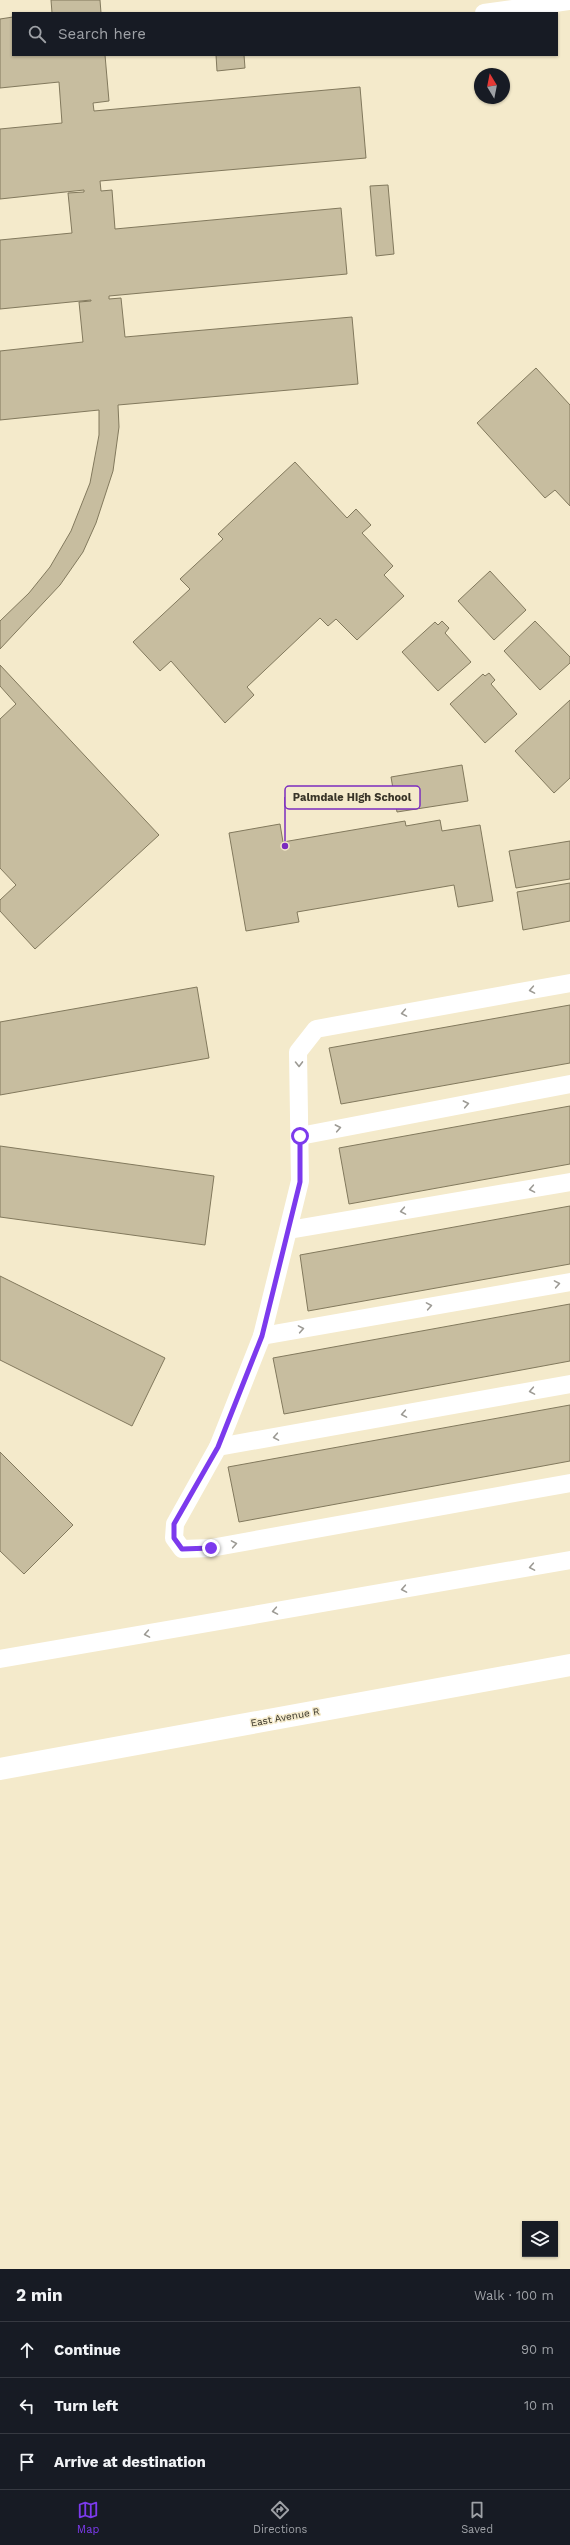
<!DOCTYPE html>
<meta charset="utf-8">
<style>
body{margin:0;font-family:"Work Sans",sans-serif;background:#20242c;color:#f1f3f6}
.controls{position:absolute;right:12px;bottom:12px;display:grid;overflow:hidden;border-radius:0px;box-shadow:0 1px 3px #0004}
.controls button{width:36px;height:36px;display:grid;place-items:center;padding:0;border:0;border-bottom:1px solid #363941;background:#171b24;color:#f1f3f6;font:20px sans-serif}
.compass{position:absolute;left:474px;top:68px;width:36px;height:36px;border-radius:50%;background:#171b24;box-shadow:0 1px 3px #0004;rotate:350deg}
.stop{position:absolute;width:12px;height:12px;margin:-9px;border:3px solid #7c3aed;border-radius:50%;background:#fff}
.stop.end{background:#7c3aed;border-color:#fff;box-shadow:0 1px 4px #0008}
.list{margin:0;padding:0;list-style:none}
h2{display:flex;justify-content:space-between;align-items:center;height:52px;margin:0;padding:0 16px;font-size:17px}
h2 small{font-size:13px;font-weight:400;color:#9ea1a6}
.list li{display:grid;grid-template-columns:26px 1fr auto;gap:12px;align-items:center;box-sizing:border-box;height:56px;padding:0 16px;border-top:1px solid #363941}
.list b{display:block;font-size:15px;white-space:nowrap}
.list em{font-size:13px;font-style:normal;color:#9ea1a6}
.icon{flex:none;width:22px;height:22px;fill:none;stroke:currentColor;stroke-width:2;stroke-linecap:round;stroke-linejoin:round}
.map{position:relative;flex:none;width:570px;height:2269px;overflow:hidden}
.search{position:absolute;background:#171b24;box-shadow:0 1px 3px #0004;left:12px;right:12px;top:12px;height:44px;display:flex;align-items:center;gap:10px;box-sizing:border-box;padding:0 14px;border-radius:0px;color:#9ea1a6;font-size:15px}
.sheet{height:220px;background:#171b24}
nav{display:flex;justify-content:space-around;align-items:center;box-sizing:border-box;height:56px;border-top:1px solid #363941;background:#171b24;font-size:11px;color:#9ea1a6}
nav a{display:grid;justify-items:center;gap:2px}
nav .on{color:#7c3aed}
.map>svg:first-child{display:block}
.building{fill:#c7bd9f;stroke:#82795d}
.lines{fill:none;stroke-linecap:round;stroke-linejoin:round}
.lane{stroke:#fff;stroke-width:18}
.secondary{stroke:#fff;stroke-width:22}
.oneway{stroke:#9c9a94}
.route{stroke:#7c3aed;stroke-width:5}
.labels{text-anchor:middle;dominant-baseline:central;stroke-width:3;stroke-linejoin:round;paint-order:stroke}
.street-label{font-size:10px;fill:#383428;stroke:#f4eacb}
.leader{fill:none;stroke:#7b2cbf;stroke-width:1.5}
.callout-dot{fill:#7b2cbf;stroke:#f4eacb;stroke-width:1.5}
.callout{fill:#f4eacb;stroke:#7b2cbf;stroke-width:1.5}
.callout-label{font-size:11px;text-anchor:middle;font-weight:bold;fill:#383428}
</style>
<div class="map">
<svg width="570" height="2269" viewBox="0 0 570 2269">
<rect width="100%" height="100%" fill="#f4eacb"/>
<g class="building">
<path d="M51,0H100L101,13H52Z"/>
<path d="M13,17V55H105L109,101L93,103L94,111L360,87L366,158L100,181L101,191L112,190L115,229L341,208L347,274L109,296V299L121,298L125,337L352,317L358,384L118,405L119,427L113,471L96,523L83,552L60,585L0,649V621L29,593L50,567L71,531L90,483L99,435V410L0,420V351L83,342L79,302L91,301V300L0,309V240L72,233L68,193L84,192V190L0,199V129L62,123L59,82L0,88V19Z"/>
<path d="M216,55H244L245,68L217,71Z"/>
<path d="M388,185L394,254L376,256L370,186Z"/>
<path d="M536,368L570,405V506L555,490L545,498L477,423Z"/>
<path d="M295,462L347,518L356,509L371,525L362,533L393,566L384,575L404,596L357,640L336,619L328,626L320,618L247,687L254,695L225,723L171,661L160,671L133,642L190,589L180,579L223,539L218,534Z"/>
<path d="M490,571L526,610L494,640L458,601Z"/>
<path d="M442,621L449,628L445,633L471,662L438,691L402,652L435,622L438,625Z"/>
<path d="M535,621L570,657V663L540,690L504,651Z"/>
<path d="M0,665L159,835L35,949L0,911V900L16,885L0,868V719L16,704L0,686Z"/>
<path d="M489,673L495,680L491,684L517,714L485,743L450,704L483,674L485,676Z"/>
<path d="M570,700V778L554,793L515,751Z"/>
<path d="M462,765L468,801L397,812L391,777Z"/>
<path d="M440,820L442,831L480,825L493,901L458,907L454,885L297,912L299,922L246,931L229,833L280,824L283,842L405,821L406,826Z"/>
<path d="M570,841V879L516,888L509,851Z"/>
<path d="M570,883V921L523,930L517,892Z"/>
<path d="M197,987L209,1058L0,1095V1022Z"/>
<path d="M570,1005V1063L341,1104L329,1048Z"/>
<path d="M570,1106V1164L349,1204L339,1148Z"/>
<path d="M0,1146L214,1176L205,1245L0,1217Z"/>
<path d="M570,1206V1264L308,1311L300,1255Z"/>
<path d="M0,1276L165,1358L132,1426L0,1360Z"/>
<path d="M570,1304V1361L284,1414L273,1358Z"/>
<path d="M570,1405V1461L239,1522L228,1467Z"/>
<path d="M0,1452L73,1525L24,1574L0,1551Z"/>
</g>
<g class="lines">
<g class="lane">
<path d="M484,13L570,1"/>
<path d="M570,983L316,1029L298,1052L300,1181L262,1336L218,1447L175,1524L174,1538L182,1549L211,1548L570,1483"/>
<path d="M300,1136L570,1084"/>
<path d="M289,1230L570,1182"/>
<path d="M262,1336L570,1282"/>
<path d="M218,1447L570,1384"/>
<path d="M0,1659L570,1560"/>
</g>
<path class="secondary" d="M0,1769L570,1665"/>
</g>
<defs><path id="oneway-chevron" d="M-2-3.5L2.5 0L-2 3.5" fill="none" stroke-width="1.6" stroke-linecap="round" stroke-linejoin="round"/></defs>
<g class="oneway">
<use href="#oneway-chevron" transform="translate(532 990) rotate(170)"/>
<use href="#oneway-chevron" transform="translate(404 1013) rotate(170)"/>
<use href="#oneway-chevron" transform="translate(299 1064) rotate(89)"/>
<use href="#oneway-chevron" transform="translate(466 1104) rotate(-11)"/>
<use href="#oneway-chevron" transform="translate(338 1128) rotate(-11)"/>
<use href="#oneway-chevron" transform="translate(532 1189) rotate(170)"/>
<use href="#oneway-chevron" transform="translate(403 1211) rotate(170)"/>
<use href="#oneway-chevron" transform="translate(557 1284) rotate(-10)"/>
<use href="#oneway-chevron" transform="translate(429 1306) rotate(-10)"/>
<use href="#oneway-chevron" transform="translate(301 1329) rotate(-10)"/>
<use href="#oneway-chevron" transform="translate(532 1391) rotate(170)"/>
<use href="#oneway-chevron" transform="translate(404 1414) rotate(170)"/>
<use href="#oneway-chevron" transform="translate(276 1437) rotate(170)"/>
<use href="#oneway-chevron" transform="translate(234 1544) rotate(-10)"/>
<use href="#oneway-chevron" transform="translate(532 1567) rotate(170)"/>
<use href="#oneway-chevron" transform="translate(404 1589) rotate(170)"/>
<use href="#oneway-chevron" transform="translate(275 1611) rotate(170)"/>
<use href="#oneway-chevron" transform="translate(147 1634) rotate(170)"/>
</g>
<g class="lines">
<path class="route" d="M211,1548L182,1549L174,1538V1524L218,1447L262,1336L300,1182V1136"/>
</g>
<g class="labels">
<g class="street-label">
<text transform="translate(285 1717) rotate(-10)">East Avenue R</text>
</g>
</g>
<path class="leader" d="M285 846L285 797"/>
<circle class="callout-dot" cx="285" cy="846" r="4"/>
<rect class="callout" x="285" y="786" width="135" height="23" rx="4"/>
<g class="callout-label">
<text x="352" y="801">Palmdale High School</text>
</g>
</svg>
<div class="controls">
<button><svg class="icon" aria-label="layers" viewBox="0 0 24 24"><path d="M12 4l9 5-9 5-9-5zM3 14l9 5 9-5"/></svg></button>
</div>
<svg class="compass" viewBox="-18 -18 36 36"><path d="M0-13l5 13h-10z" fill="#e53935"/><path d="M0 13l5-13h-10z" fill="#9ea1a6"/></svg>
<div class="stop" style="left:300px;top:1136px"></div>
<div class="stop end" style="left:211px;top:1548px"></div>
<div class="search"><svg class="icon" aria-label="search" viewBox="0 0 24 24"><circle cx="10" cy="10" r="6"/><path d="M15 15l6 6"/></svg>Search here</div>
</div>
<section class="sheet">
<h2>2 min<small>Walk · 100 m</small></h2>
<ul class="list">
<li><svg class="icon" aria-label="ahead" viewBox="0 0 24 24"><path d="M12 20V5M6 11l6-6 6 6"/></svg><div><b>Continue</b></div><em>90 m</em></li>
<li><svg class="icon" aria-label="left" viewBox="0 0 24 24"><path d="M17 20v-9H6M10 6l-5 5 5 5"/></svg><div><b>Turn left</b></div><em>10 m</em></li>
<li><svg class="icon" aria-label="arrive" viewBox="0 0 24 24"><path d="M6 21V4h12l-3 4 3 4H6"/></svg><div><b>Arrive at destination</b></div></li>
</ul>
</section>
<nav>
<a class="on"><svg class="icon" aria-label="map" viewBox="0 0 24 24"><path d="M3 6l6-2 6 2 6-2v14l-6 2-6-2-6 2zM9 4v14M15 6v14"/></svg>Map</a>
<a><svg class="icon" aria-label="directions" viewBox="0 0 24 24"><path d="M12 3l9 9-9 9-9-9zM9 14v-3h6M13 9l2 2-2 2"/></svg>Directions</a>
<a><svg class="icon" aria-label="saved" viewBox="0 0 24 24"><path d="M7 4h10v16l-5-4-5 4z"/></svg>Saved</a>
</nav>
